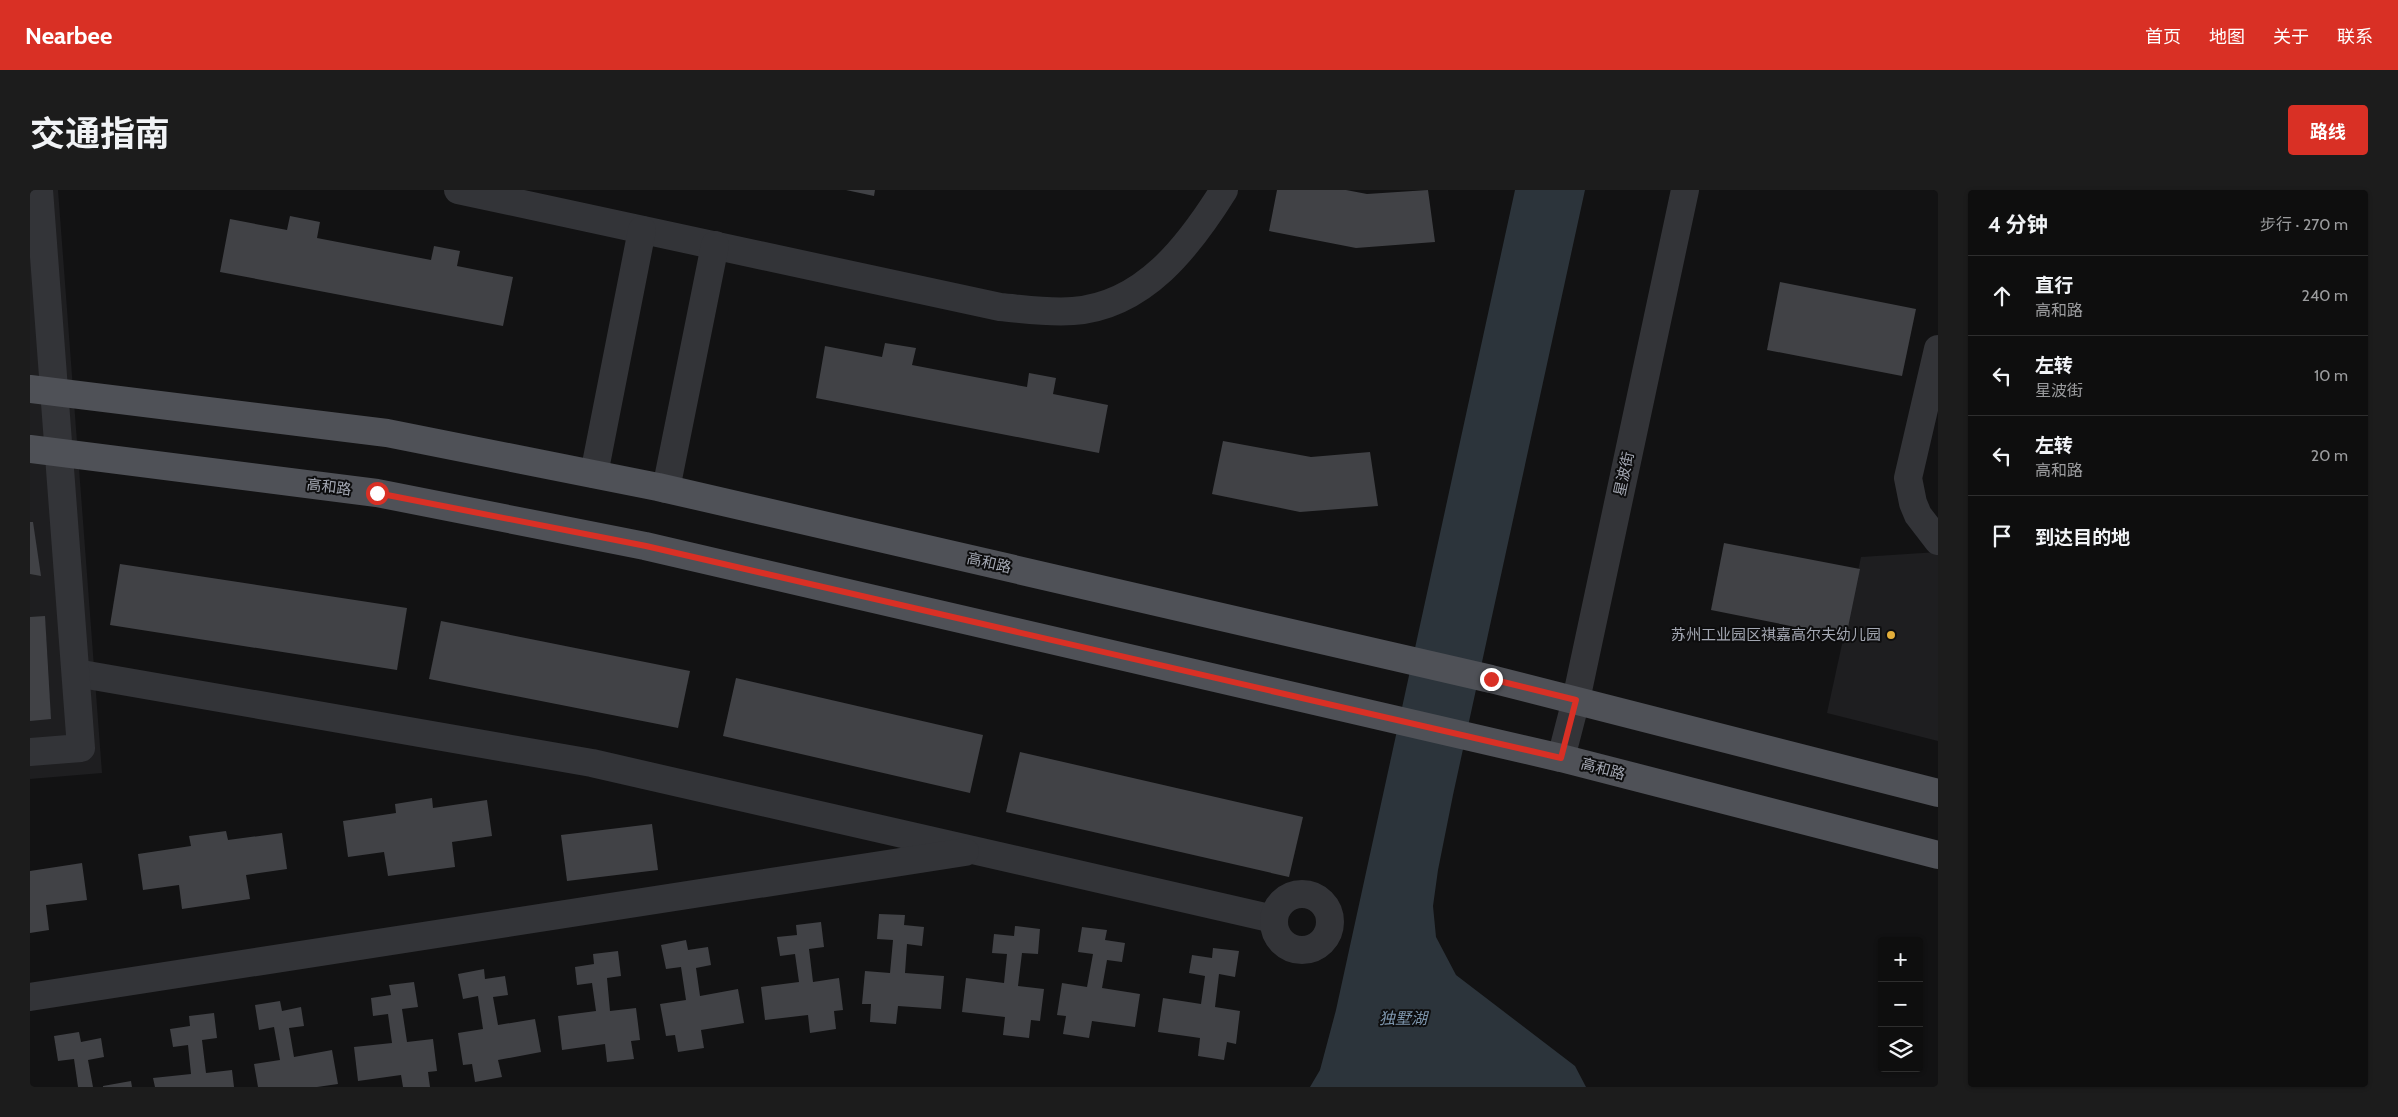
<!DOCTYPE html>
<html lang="zh">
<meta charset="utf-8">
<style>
body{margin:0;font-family:Cabin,"Noto Sans SC",sans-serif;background:#1c1c1c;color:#f1f3f6}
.controls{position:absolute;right:15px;bottom:15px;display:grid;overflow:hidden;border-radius:5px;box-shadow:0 1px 4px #0004}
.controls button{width:45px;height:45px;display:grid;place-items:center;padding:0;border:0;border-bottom:1px solid #2e2e2e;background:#0e0e0e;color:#f1f3f6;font:25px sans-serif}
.stop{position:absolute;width:15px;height:15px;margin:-11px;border:4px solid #d93025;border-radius:50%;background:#fff}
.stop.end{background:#d93025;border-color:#fff;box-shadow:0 1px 5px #0008}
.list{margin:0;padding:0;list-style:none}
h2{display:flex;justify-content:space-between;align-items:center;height:65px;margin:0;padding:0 20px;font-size:21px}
h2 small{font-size:16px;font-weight:400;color:#9b9c9e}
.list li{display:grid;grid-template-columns:32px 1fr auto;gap:15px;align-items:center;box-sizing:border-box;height:80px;padding:0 20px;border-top:1px solid #2e2e2e}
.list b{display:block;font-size:19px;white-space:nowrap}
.list p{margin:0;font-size:16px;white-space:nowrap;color:#9b9c9e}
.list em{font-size:16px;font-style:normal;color:#9b9c9e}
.icon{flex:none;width:28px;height:28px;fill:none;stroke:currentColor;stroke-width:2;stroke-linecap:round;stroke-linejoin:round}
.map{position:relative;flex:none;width:1908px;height:897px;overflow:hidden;border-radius:5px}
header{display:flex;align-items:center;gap:30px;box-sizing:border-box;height:70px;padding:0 25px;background:#d93025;color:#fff}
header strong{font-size:24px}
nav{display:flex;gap:28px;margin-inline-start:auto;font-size:18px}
.intro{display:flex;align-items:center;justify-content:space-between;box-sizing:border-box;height:120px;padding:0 30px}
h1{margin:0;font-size:35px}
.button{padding:12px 22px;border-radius:5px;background:#d93025;color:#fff;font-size:18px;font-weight:700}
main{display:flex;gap:30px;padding:0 30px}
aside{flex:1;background:#0e0e0e;border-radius:5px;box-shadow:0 1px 4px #0004}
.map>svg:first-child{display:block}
.built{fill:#1e1e20}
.water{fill:#2c343b}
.building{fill:#414246}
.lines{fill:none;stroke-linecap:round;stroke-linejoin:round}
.minor{stroke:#333438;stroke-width:28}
.major{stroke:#4f5157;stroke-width:28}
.route{stroke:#d93025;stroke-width:6}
.poi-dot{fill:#e3ae3a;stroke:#0d0d0e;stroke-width:2}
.labels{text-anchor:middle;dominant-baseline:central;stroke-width:4;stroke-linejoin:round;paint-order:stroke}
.street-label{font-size:15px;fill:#a4a8b3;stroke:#0d0d0e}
.poi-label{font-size:15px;fill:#a4a8b3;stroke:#0d0d0e;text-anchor:end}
.water-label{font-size:16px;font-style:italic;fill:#7d95ac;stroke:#0d0d0e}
</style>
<header>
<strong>Nearbee</strong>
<nav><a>首页</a><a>地图</a><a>关于</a><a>联系</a></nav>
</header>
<div class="intro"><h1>交通指南</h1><a class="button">路线</a></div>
<main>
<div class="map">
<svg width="1908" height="897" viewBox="0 0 1908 897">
<rect width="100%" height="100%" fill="#121213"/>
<g class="built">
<path d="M0,0H28L72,583L0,589Z"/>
<path d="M1908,362V551L1797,523L1831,367Z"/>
</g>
<path class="water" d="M1485,0H1555L1423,605L1408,680L1403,716L1406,747L1426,785L1545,876L1556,897H1280L1290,880L1306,820Z"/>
<g class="building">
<path d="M816,0H845L844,6Z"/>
<path d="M1247,0H1316L1337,4L1398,0L1405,52L1326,58L1239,41Z"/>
<path d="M260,26L290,32L287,48L401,70L404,56L430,61L427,76L483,87L473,136L190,82L200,29L257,40Z"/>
<path d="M1750,92L1886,119L1872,186L1737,160Z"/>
<path d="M855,153L886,158L882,175L997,197L999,183L1026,188L1023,204L1078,215L1069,263L786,208L795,156L852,167Z"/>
<path d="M1193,251L1281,267L1340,262L1348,316L1270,322L1182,304Z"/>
<path d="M0,332H3L11,386L0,384Z"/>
<path d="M1694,353L1830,379L1816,447L1681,420Z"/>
<path d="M90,374L377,418L367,480L80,435Z"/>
<path d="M15,426L21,529L0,531V427Z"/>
<path d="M411,431L660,481L648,538L399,489Z"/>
<path d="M706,488L953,545L940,603L693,546Z"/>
<path d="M990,562L1273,627L1259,687L976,622Z"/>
<path d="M402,608L403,618L457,610L462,646L422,652L425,677L358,686L354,662L318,667L313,631L366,623L365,614Z"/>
<path d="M622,634L628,680L537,691L531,645Z"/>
<path d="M196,641L198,650L252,643L257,679L216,685L220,709L152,719L149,695L113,700L108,664L161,656L159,646Z"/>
<path d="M52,673L57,710L16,715L19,740L0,743V681Z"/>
<path d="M849,724L875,725L874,735L894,737L892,756L877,754L875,783L914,786L911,819L868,816L866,834L840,832L841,814H832L835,781L860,783L863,750L847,749Z"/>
<path d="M791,732L794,757L779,759L783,792L809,788L813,820L804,821L806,839L780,843L778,825L735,830L731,797L769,792L765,764L750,766L747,747L767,745L766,735Z"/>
<path d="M985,736L1010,739L1008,764L992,763L988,796L1014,799L1010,831L1001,830L999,848L973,845L975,827L932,822L936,788L974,793L977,764L962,763L964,744L984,746Z"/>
<path d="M1052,737L1077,740L1075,750L1095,753L1092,772L1077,770L1072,798L1110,804L1105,837L1062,831L1059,848L1033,844L1036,826L1027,825L1032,793L1057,797L1063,764L1048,762Z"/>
<path d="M656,750L658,760L678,757L681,775L666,778L670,806L708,799L714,833L671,840L674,858L648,862L645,845L636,846L630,814L656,810L651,777L636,779L631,755Z"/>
<path d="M1183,758L1209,761L1205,787L1189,784L1185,817L1210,821L1206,854L1197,852L1194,870L1168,866L1170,848L1128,842L1133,808L1171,814L1175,786L1159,783L1162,765L1182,768Z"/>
<path d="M588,761L591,786L577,788L580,821L606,818L610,850L601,851L604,869L577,872L575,854L532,860L528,826L566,821L562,793L547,795L545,777L564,774L563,764Z"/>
<path d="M454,779L455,789L475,786L478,805L463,807L468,835L505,829L511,862L468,870L472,887L445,892L442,874L433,875L428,843L453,839L448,806L433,809L428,784Z"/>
<path d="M384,792L388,817L372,819L377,852L403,849L407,881L398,882L400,897H373L371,885L328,891L324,857L362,853L358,824L343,826L341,808L361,805L359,795Z"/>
<path d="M250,811L252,821L271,817L274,836L259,838L264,867L302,860L308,894L287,897H228L224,874L250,870L244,837L229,840L225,815Z"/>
<path d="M184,823L187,848L172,850L176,883L202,880L204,897H125L123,888L161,884L158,855L143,857L140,839L160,836L159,826Z"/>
<path d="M49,842L51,852L71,848L74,867L58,870L63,897H48L44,869L28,871L24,846Z"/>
<path d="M101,891L102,897H73V896Z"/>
</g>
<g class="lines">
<g class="minor">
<path d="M428,0L970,117C994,119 1018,123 1043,121C1114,116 1159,56 1194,0"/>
<path d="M1908,159L1878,288L1883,313L1888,325L1908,351"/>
<path d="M564,284L612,40"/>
<path d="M636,299L685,55"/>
<path d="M46,483L562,573L1244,729"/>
<path d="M0,562L51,558L9,0"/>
<path d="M1531,568L1546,510L1655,0"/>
<circle cx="1272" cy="732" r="28"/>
<path d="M0,807L935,662"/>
</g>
<g class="major">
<path d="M0,199L357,243L628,297L1461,489L1908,603"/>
<path d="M0,259L347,303L615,356L1531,568L1908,665"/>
</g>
</g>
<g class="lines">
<path class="route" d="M347,303L616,356L1531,568L1546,510L1461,489"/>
</g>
<circle class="poi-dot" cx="1861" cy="445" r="5"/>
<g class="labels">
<g class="street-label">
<text transform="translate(1594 284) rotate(-78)">星波街</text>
<text transform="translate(299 297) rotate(7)">高和路</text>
<text transform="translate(959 373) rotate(13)">高和路</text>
<text transform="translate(1573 579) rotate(15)">高和路</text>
</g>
<g class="poi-label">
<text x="1851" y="445">苏州工业园区祺嘉高尔夫幼儿园</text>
</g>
<g class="water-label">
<text x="1373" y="828">独墅湖</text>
</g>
</g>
</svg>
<div class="controls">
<button>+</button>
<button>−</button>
<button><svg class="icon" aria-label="layers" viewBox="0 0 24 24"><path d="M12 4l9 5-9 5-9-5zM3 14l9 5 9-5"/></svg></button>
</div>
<div class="stop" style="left:347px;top:303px"></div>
<div class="stop end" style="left:1461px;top:489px"></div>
</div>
<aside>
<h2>4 分钟<small>步行 · 270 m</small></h2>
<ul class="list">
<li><svg class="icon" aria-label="ahead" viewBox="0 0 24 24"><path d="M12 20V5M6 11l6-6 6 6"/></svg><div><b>直行</b><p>高和路</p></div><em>240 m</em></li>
<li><svg class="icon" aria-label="left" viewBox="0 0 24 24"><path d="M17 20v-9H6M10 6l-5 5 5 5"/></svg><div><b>左转</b><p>星波街</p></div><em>10 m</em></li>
<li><svg class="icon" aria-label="left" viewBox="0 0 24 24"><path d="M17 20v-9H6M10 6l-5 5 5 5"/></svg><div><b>左转</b><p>高和路</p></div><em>20 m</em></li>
<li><svg class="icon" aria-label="arrive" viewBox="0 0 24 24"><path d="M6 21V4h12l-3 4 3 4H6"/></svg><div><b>到达目的地</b></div></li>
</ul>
</aside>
</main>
